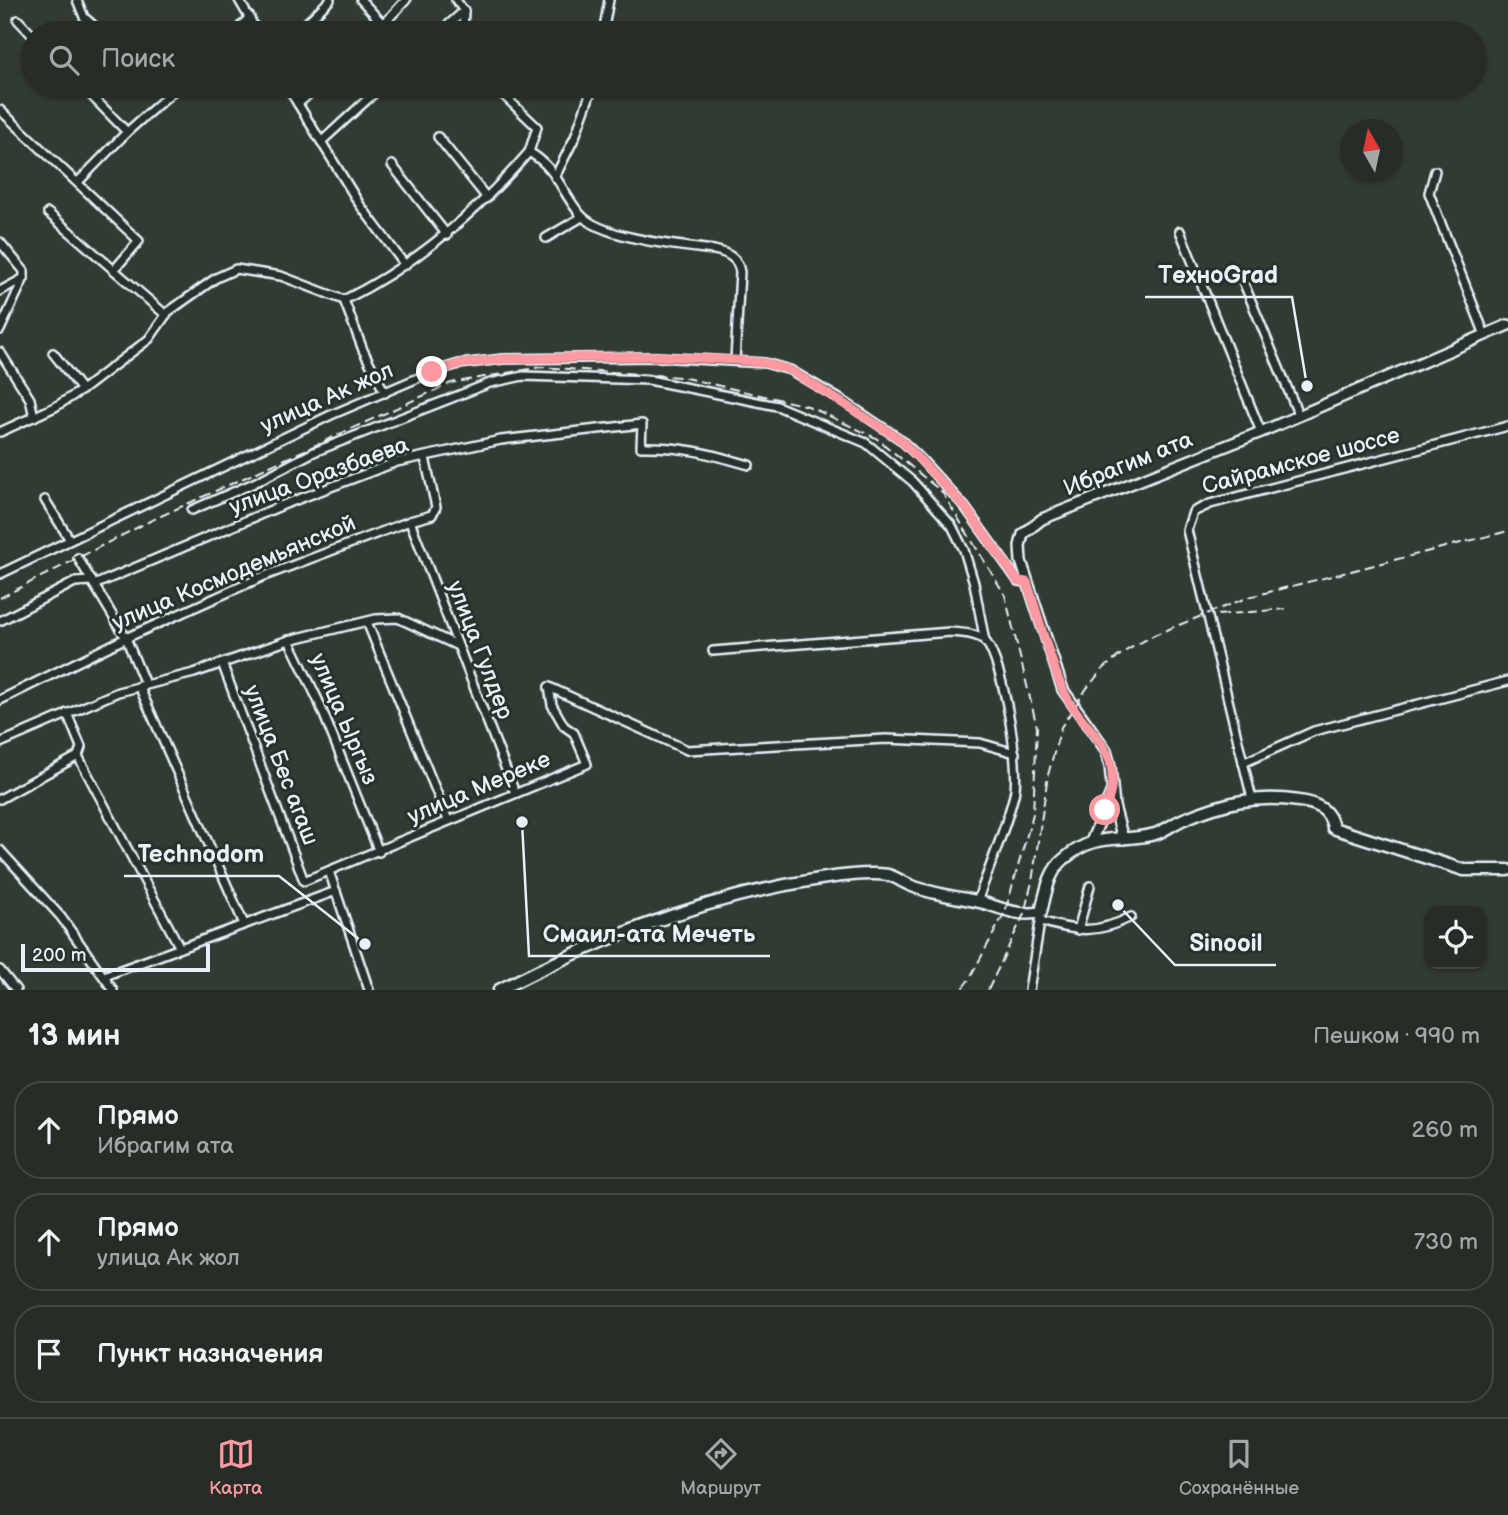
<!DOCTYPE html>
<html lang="ru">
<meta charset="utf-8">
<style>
body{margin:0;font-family:"Balsamiq Sans",sans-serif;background:#323832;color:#f1f3f6}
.controls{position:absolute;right:21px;bottom:21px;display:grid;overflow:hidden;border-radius:14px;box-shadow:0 2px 5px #0004}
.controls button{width:63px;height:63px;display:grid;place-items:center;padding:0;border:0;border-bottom:2px solid #424843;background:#262c26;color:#f1f3f6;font:35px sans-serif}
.compass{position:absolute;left:1340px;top:119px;width:63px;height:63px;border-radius:50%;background:#262c26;box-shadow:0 2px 5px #0004;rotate:351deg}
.scale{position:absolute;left:21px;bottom:18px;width:189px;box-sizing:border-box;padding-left:7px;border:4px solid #e8f1f8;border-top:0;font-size:19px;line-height:24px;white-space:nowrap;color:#e8f1f8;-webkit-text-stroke:5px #26332d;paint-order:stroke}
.stop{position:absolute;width:21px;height:21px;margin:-16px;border:5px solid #ff9aa2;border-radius:50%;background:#fff}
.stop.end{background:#ff9aa2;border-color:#fff;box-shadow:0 2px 7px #0008}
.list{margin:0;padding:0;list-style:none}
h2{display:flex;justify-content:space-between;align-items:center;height:91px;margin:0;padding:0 28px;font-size:30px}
h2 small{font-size:23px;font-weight:400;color:#a4a7a7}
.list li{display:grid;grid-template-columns:46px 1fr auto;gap:21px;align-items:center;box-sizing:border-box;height:98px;margin:0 14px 14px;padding:0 14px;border:2px solid #424843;border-radius:28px}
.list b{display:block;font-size:26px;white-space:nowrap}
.list p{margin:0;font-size:23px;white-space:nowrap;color:#a4a7a7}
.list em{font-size:23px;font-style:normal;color:#a4a7a7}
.icon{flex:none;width:38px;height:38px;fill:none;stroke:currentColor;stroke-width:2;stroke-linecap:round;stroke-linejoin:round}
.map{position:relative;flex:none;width:1508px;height:990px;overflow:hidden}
.search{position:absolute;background:#262c26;box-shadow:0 2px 5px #0004;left:21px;right:21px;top:21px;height:77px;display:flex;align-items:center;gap:18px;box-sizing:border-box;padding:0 24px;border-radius:38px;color:#a4a7a7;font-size:26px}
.sheet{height:427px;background:#262c26}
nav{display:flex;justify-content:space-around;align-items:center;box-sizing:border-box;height:98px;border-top:2px solid #424843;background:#262c26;font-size:19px;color:#a4a7a7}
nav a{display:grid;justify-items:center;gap:4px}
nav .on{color:#ff9aa2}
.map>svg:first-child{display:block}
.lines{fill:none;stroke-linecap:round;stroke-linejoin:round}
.minor-casing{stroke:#e8f1f8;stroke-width:12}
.tertiary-casing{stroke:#e8f1f8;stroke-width:14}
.secondary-casing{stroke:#e8f1f8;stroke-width:15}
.minor{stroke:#26332d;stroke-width:7}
.tertiary{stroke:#26332d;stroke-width:9}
.secondary{stroke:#26332d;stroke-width:10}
.rail{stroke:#e8f1f8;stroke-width:2;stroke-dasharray:10 5;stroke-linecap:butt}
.route{stroke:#ff9aa2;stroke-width:9}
.labels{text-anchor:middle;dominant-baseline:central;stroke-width:6;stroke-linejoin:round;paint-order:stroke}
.street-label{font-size:23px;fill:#e8f1f8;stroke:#26332d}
.leader{fill:none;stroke:#e8f1f8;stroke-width:2.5}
.callout-dot{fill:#e8f1f8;stroke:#26332d;stroke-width:2.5}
.callout-label{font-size:24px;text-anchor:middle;font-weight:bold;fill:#e8f1f8;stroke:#26332d;stroke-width:6;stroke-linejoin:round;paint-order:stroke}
</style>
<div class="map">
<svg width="1508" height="990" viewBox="0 0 1508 990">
<rect width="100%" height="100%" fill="#323b33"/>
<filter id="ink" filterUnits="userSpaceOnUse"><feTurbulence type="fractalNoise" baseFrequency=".0143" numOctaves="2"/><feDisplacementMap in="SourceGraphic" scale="14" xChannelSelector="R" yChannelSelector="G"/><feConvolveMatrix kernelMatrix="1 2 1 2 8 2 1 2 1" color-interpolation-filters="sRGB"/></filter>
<g filter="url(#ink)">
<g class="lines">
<defs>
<g id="minor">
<path d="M77,0L84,17L102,33"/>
<path d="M239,0L258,33"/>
<path d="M361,0L384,25"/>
<path d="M456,0L464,11L463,33"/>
<path d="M18,20L33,36"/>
<path d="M234,33L250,17"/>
<path d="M296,33L330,0"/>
<path d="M375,33L406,0"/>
<path d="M439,33L464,11"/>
<path d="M603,33L609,0"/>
<path d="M82,86L127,132"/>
<path d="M157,86L168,96"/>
<path d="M287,86L360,205L405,265"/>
<path d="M494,86L537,127L529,152"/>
<path d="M298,104L318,86"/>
<path d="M0,110L139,241L114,270"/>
<path d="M438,137L487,198"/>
<path d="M322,141L382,86"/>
<path d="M392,165L447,235"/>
<path d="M1435,171L1429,193L1485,335"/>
<path d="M555,177L575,137L593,86"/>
<path d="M78,182L127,132L179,86"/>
<path d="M48,213L166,315"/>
<path d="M1180,231L1261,432"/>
<path d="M546,238L582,217"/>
<path d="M0,242L24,271V278L0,330"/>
<path d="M1242,279L1299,416"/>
<path d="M0,291L24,278"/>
<path d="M344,300L363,350L385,393"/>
<path d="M0,352L30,399L34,417"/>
<path d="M53,353L82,390"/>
<path d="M0,432L55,407L82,390L149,339L168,312L216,278L236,269L281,276L344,300C417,264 476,213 529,152C558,169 560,190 580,214C601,239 682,246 714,250C728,253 738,258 740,272L735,360"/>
<path d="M45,500L70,540"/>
<path d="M192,510L254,483L314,452L490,383L523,376L649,380L777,406L866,443L913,482L952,526L964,550L974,583L985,642"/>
<path d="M410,521L515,793"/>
<path d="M78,558L126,638L145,684"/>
<path d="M0,574L331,415L432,372L459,364L503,359L656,357L765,363L790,370L843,401L900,439L919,457L965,507L1018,581L1027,582"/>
<path d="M94,585L283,505L397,462L501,440L642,424L641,447C683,446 710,454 749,465"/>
<path d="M0,621L75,582L92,581"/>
<path d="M367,622L448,820"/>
<path d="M289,640L318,700L379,852"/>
<path d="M713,651L950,632C961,633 978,633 986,642C1003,663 1021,767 1014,795C1005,831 989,867 977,902"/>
<path d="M222,663L304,881L587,764L574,733L564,726L552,705L549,687"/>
<path d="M139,686L244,924"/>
<path d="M549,687L687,750L886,739L980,743L1015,753"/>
<path d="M0,700L126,638L262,577L410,521L432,515L436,507L425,458"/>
<path d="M0,743L118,692L194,673L289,640L376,619L398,618L458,646"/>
<path d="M78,756L180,948"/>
<path d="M1243,763L1314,731L1508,681"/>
<path d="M0,799L78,756L81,747L67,713"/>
<path d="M1252,799L1187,530L1193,512L1210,504L1508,426"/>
<path d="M0,850L61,917L113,990"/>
<path d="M329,871L369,990"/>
<path d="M1041,921C1076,932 1097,934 1131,917"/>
<path d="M1078,930L1090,886"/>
<path d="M0,970L16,990"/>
<path d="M104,976L336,891"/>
<path d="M1029,990L1041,916"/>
</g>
<g id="tertiary">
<path d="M1123,839L1114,806L1110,766L1106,750L1063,690L1021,561L1020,546L1023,534L1042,519L1261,432L1508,325"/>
<path d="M1091,842L1111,793"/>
</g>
<path id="secondary" d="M499,990C596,940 705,897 814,880C833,877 868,872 888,875C896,877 904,883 912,886C935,895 960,897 984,903C1003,909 1021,917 1041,912C1046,893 1048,872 1064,859C1098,830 1117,844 1155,834C1165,831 1174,823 1184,819C1222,803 1257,794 1299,801C1316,803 1330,809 1333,828L1464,870H1508"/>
</defs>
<use href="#minor" class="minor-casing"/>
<use href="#tertiary" class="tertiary-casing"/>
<use href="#secondary" class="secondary-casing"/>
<use href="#minor" class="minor"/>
<use href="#tertiary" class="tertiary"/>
<use href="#secondary" class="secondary"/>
<g class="rail">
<path d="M0,598L150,521L451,383L541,367L681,377L808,406L876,438L942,492L1005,595L1037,727L1033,814L1005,912L970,978L961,990"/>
<path d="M1218,615L1285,609"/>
<path d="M988,990L1024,914L1032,882L1048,775L1061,727L1087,688L1104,668L1124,652L1154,635L1249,597L1508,531"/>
</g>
</g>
</g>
<g class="lines" filter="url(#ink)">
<path class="route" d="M432,372L459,364L503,359L656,356L735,360L765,363L790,370L900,439L965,507L1018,581L1027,582C1039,617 1048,656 1063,690C1084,736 1130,746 1105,810"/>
</g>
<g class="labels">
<g class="street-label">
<text transform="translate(327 398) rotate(-24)">улица Ак жол</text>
<text transform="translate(1301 461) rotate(-15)">Сайрамское шоссе</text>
<text transform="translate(1128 464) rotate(-22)">Ибрагим ата</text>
<text transform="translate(319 476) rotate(-20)">улица Оразбаева</text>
<text transform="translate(234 573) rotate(-23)">улица Космодемьянской</text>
<text transform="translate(480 650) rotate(69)">улица Гулдер</text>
<text transform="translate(344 719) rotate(67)">улица Ыргыз</text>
<text transform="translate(281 765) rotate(69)">улица Бес агаш</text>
<text transform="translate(479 788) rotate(-23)">улица Мереке</text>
</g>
</g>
<path class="leader" d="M1307 386L1292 297H1145M365 944L279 876H124M522 822L529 956H770M1118 905L1175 965H1276"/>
<g class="callout-dot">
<circle cx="1307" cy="386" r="7"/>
<circle cx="365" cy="944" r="7"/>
<circle cx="522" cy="822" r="7"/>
<circle cx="1118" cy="905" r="7"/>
</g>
<g class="callout-label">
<text x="1218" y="283">ТехноGrad</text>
<text x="201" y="862">Technodom</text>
<text x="649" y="942">Смаил-ата Мечеть</text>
<text x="1226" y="951">Sinooil</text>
</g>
</svg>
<div class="controls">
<button><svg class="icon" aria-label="locate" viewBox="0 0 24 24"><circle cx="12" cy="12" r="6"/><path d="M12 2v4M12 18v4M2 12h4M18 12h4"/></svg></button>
</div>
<svg class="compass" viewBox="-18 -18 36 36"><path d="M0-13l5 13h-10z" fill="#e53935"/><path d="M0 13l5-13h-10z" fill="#a4a7a7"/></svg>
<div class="scale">200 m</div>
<div class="stop" style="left:1105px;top:810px"></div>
<div class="stop end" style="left:432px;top:372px"></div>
<div class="search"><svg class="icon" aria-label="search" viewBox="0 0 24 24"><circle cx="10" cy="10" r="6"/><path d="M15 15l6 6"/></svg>Поиск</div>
</div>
<section class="sheet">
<h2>13 мин<small>Пешком · 990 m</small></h2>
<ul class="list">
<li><svg class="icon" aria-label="ahead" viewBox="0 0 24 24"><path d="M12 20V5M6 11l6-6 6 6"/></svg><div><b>Прямо</b><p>Ибрагим ата</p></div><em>260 m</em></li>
<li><svg class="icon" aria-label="ahead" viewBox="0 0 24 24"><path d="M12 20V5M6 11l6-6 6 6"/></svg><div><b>Прямо</b><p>улица Ак жол</p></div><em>730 m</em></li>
<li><svg class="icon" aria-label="arrive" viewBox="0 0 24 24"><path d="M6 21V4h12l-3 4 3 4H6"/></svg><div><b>Пункт назначения</b></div></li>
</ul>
</section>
<nav>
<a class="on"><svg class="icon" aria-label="map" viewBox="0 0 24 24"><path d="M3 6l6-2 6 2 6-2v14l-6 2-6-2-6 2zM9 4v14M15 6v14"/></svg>Карта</a>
<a><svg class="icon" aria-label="directions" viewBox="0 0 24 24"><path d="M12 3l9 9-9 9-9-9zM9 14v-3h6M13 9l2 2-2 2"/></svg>Маршрут</a>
<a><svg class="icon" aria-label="saved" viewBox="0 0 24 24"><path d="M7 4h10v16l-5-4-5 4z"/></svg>Сохранённые</a>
</nav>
